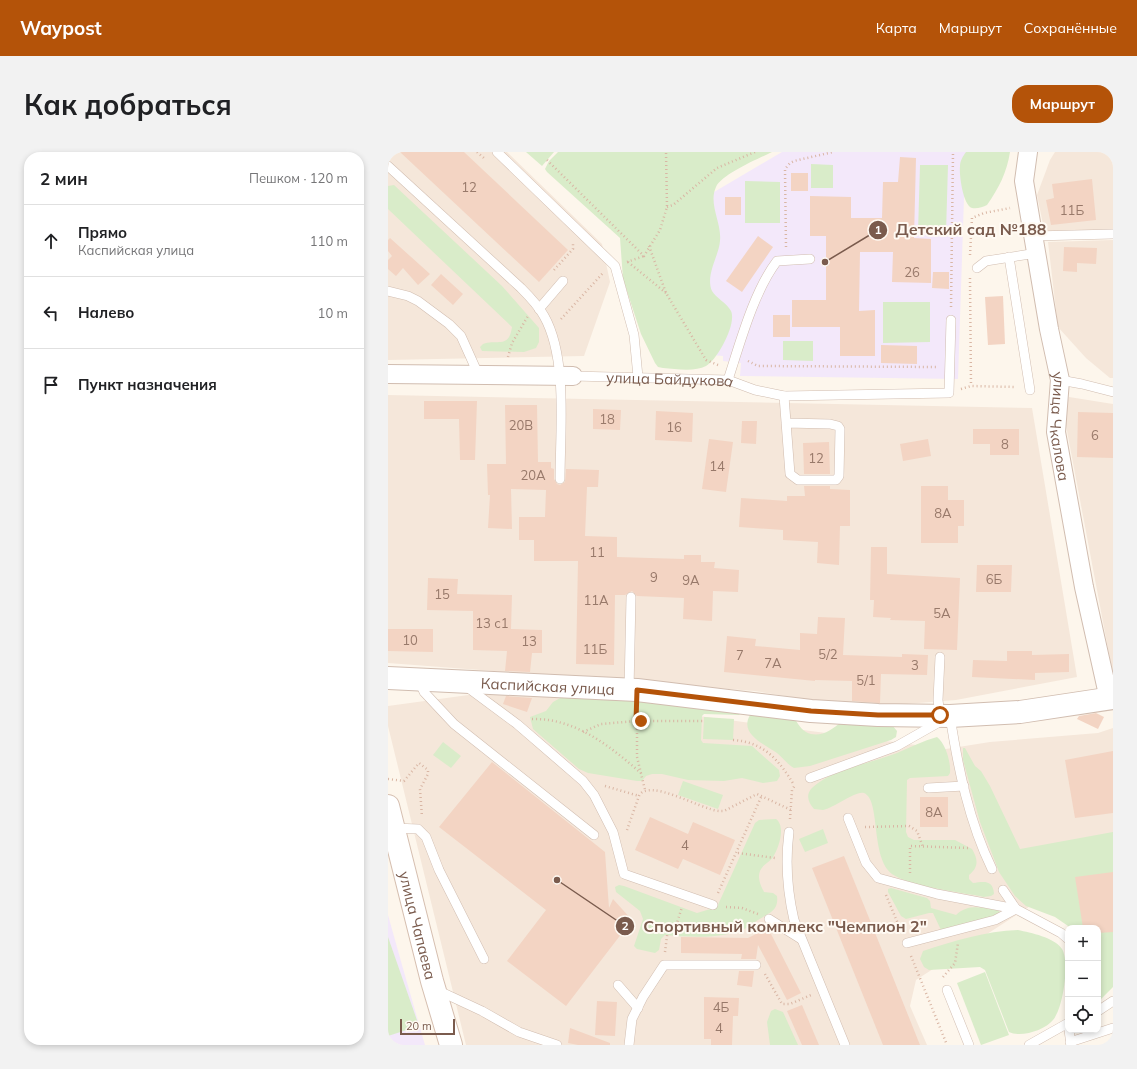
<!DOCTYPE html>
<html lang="ru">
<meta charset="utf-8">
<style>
body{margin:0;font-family:Mulish,sans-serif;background:#f2f2f2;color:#202124}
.controls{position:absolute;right:12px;bottom:12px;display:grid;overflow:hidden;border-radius:8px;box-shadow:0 2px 6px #0003}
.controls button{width:36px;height:36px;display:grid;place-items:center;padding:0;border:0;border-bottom:1px solid #e0e0e0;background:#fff;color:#202124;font:20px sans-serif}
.scale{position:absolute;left:12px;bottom:10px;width:55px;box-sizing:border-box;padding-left:4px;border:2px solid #7a5b4d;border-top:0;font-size:11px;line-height:14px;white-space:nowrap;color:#7a5b4d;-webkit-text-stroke:3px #fffaf3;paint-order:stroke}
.stop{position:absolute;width:12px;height:12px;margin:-9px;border:3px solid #b45309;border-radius:50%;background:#fff}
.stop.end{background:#b45309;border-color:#fff;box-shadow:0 1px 4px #0008}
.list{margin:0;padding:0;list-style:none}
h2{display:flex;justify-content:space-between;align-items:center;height:52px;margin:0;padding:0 16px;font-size:17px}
h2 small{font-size:13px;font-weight:400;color:#757577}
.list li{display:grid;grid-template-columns:26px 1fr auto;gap:12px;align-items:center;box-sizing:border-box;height:72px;padding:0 16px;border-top:1px solid #e0e0e0}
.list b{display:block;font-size:15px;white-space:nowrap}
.list p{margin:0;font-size:13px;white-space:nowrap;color:#757577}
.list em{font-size:13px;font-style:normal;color:#757577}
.icon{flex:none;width:22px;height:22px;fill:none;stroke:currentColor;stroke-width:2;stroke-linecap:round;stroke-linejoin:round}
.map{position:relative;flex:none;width:725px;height:893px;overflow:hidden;border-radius:16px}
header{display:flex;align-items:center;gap:24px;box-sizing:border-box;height:56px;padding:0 20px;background:#b45309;color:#fff}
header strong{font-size:19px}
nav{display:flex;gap:22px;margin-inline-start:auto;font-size:14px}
.intro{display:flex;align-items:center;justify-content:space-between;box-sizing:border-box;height:96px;padding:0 24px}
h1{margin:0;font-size:28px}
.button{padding:10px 18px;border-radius:16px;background:#b45309;color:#fff;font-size:14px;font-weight:700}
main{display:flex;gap:24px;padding:0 24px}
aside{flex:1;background:#fff;border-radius:16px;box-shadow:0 2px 6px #0003}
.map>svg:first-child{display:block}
.residential{fill:#f5e7da}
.education{fill:#f3e8fa}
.green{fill:#d9ecc9}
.building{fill:#f3d4c3}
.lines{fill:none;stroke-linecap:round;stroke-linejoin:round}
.service-casing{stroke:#d1bdb0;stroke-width:10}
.minor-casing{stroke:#d1bdb0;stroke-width:20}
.tertiary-casing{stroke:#d1bdb0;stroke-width:24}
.secondary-casing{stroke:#d6bfb0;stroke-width:24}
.path{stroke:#d9b6a4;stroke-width:2.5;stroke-dasharray:1 3;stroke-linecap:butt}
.service{stroke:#fff;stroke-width:9}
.minor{stroke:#fff;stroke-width:18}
.tertiary{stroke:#fff;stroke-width:22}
.secondary{stroke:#fff;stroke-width:22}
.route{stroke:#b45309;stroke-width:5}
.labels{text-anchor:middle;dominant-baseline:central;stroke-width:4;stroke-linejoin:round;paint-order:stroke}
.number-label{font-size:13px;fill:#98796a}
.street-label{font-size:15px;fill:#7a5b4d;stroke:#fffaf3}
.leader{fill:none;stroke:#7a5b4d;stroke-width:1.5}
.callout-dot{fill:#7a5b4d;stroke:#fffaf3;stroke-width:1.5}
.mark-label{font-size:12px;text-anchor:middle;font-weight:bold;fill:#fff}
.callout-label{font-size:16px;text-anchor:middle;font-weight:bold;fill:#7a5b4d;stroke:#fffaf3;stroke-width:4;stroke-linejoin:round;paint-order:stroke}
</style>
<header>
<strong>Waypost</strong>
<nav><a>Карта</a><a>Маршрут</a><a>Сохранённые</a></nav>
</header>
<div class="intro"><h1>Как добраться</h1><a class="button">Маршрут</a></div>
<main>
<aside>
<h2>2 мин<small>Пешком · 120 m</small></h2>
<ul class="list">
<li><svg class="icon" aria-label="ahead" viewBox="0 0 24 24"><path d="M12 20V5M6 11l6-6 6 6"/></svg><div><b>Прямо</b><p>Каспийская улица</p></div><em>110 m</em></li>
<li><svg class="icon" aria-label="left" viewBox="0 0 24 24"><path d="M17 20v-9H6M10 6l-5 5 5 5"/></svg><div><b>Налево</b></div><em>10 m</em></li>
<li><svg class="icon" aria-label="arrive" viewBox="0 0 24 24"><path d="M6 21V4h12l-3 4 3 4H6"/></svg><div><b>Пункт назначения</b></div></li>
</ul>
</aside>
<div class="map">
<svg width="725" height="893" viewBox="0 0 725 893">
<rect width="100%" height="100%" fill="#fdf6ec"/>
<g class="residential">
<path d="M0,0H119L214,92L222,130L196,204L0,208Z"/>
<path d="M667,0H725V80L657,82L649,43L662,8Z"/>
<path d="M725,88V226H722L698,206L670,175L660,90Z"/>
<path d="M0,243L644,256L689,525L568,548L492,554H460L367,539L0,511Z"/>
<path d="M681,245L725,252V523L676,263Z"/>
<path d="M117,538L558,597L602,590L710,581L725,576V705L687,725L528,828L522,854L539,893H78L0,574V554Z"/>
</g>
<g class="education">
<path d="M394,0H587L576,46L570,227L352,224L353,211L335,209V204L324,203L294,59Z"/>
<path d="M0,763L14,813L37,893H0Z"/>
</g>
<g class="green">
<path d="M138,0H166L154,14Z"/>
<path d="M170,0H384C370,7 334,22 328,35C320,52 334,71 332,89C331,104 317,123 324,139C328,146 339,151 343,159C349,172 329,208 318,214C307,220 288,217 275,216L270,215L267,211L253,182L235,127L232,86L159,20L157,17L161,9Z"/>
<path d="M578,0H622C619,20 611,36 599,53C595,55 589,57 584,56C575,53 571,23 572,14C572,9 575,4 578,0Z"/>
<path d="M423,12L445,13V36H423Z"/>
<path d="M532,13H560L558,81L530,80Z"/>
<path d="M357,29L392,30V71H357Z"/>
<path d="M6,33L114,134L151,176V190L148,196L136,200L94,199L92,195L95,192C109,187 121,197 124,175L0,57V34Z"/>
<path d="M495,150H542V190L495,191Z"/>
<path d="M395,189H425V209L395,208Z"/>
<path d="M174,545L247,546L353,561L351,563L316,562L314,564L313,588L315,591L364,594L391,618L392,624L389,629L375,631L354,626L336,629L300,628L274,622H264L258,624L254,629H249L200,621L191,617L145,577L142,565L158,559L165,550Z"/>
<path d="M362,563H404C408,568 412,577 418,580C431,587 444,578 453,570L504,573L509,579L508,585L503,588L422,614L406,616C399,612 395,606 389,601C376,592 351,582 362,563Z"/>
<path d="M316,565L346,567L345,588L315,587Z"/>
<path d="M549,585C558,592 563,611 562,621L560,624L522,626L519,628L518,680L520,685L526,688H567L584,697C590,707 591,715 581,723V727L585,731C595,730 605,727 606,742L603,744L596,745C573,740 522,735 504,722C482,705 493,648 476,641C468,638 446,656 435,658C432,658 429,657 426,657C420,650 417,642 425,635C445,617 484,611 509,601C523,595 535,589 549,585Z"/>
<path d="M55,590L73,604L63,616L45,603Z"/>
<path d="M575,596H577L587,614L593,619L602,634L632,697L725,680V835L710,850V776H683L667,765L638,754L627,744L611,720L592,670L575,608Z"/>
<path d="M295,629L335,643L330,657L290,643Z"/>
<path d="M388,667C398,674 391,696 385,705C382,710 375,712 372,719C369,726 373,734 376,740L385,741L389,744C391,759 381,761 370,768C365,771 360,776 354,778C330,787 302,785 277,783L273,787L271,798L267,801L249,797L246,794L255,767L252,759L228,740L227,735L231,733L236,734L309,761L329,755L367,671L371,668Z"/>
<path d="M435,677L440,691L417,700L411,687Z"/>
<path d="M503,736L539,746L542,749L543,756L565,762L568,763C580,751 595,756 610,758L612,760L604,765L553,778L545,761H541L518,767L513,764L500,740V737Z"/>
<path d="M630,778C643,781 666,785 674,797C682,810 675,857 665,868C657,878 633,886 621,880L597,818L592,815L541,818L536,815L532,807L535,799C565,789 598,779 630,778Z"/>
<path d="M0,785L31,874L0,884Z"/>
<path d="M597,820L621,883L593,893L569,831Z"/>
<path d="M387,857L395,860L410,893H382L379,870L383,859Z"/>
</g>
<g class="building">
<path d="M12,0H76L180,98L151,130Z"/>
<path d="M512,5L528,6L526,86L543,87V131L504,130L505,100H472L471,159L487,158V204H452V175H404V148H438V84H422V44L463,45V66H494L495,30H510Z"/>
<rect x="403" y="21" width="17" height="18"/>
<path d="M704,27L708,68L663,73L658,48L666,46L664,32Z"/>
<rect x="337" y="45" width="16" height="18"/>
<path d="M370,84L385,95L354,140L338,129Z"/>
<path d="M2,86L42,122L30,133L15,116L8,124L0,117V108L4,104L0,99V88Z"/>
<path d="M676,95L709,96L708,112L689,111V120L675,119Z"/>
<path d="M545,120H561V137L544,136Z"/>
<path d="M53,122L75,142L65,153L43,133Z"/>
<path d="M615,144L617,192L600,193L597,145Z"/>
<rect x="385" y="163" width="17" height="22"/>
<path d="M493,193L529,194V212L493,211Z"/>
<path d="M36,249H89L87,308H72L71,267H36Z"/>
<path d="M117,253H149L150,310H163V316L166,317V327L169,332L172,333L177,330L178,317L211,318L210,335H199L197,384L229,385V405L296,407V403H313V410H327L326,416L351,418L350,440L325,439L324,469L295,467L296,446L249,444L244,439L237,443H227L226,513L188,512L190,409H146V388H131V365H157L158,338L123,337L124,377L100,376L102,343H100L99,312H118Z"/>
<path d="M205,257L233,258L232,278L205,277Z"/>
<path d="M268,259L305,261L304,290L267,288Z"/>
<path d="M690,260L725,261V306L689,305Z"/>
<path d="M354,269H369L368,292L353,291Z"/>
<path d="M585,277H631V303H602V292H585Z"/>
<path d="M321,287L345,290L338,340L314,337Z"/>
<path d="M540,287L543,304L515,309L512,292Z"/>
<path d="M441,290L442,322H416L415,291Z"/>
<path d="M416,334H442V337L462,338V374H452L451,413L429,411L430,390L395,388V378L351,375L353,346L399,349V344H417Z"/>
<path d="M533,334H560V348H576V374H570V391H533Z"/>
<path d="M483,395H499V422L572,426L569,498L536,497L537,469L502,468L503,466L485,465L486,448H482Z"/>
<path d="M589,413H624L623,440H588Z"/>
<path d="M40,426L70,427L69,442L124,443L123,477L154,478V501H144L142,520L117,519L119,499L85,498V459L39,458Z"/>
<path d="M430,465L457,466L455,503L514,505V502L540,503L539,523L493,522L492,551H490L464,549V529L427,528V529L336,520L339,484L368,487L367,494L412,498V481L429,482Z"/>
<path d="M0,477H45V500L0,499Z"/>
<path d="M619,499H644V503L681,502V520L647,521V528L584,525L585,508L619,509Z"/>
<path d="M118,544L144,546L139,560L115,552Z"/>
<path d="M708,561L716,565L710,577L689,567L691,564Z"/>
<path d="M725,599V661L687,666L677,608Z"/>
<path d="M104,610L217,700L221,756L225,747L244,768L178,854L119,809L158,758L51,675Z"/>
<rect x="532" y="645" width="28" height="30"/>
<path d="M262,665L300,682L305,670L347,688L332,723L295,707L290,717L247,698Z"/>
<path d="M456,704L498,808L532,893H495L424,716Z"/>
<path d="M725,720V780L710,781V776H695L687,725Z"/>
<path d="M380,776L413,841L399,848L370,793L368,807H353L354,802L293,801V785L360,786Z"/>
<path d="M351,819H366L364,835L349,833Z"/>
<path d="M316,845L351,846L350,864H345L344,893H323V887H316Z"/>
<path d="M209,849L229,850L227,884L207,883Z"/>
<path d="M414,853L431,893H414L399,859Z"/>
<path d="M182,876L222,891V893H190L180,891Z"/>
</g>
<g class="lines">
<defs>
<g id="service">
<path d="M109,0L227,114L246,183L250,225"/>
<path d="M0,14L133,136C142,145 150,153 156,164C180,206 172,280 172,327"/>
<path d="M646,84L725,82"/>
<path d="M621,105L642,238"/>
<path d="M589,116L598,109L649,101"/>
<path d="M0,139L20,144L30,149L61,172L73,184L91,224"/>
<path d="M151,157L175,129"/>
<path id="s1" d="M185,224L340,228L367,238L396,244L561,241L563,168"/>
<path d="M340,228C352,191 366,139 389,109L422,107"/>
<path d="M672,228L694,232L725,240"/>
<path d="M396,244L402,322L410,328H448L451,324L452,277L450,274L442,272L398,271"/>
<path d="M552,505L550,548L552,563"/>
<path d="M31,529L36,540L66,572L206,683"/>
<path d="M79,535L129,572L195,629L206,643L225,680L236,722L325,753"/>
<path d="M241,538L243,445"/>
<path d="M422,626L509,594L562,564C570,616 581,670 604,717"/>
<path d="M540,636L576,634"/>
<path d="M460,666L478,711L490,726L549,742L628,757L673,781L680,787"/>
<path d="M7,676L30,677L38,685L51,718L96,807"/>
<path d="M401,680C397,711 399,738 406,768L457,893"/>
<path d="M615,738L628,757"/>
<path d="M381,767L413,787"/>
<path d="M519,791L607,768L628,757"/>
<path d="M230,833L250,856"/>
<path d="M49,838L94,859L131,880L169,893"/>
<path d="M559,838L581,893"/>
<path d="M710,859L725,849"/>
<path d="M681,878L683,893"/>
<path d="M682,890L725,876"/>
<path d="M241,893L244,867L255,845L276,813H368"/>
<path d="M641,893L680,871"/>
</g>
<g id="minor">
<path id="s2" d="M640,0L636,29L661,177L672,228L668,280L696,435L721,547"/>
<path d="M0,222L185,224"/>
</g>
<g id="tertiary">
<path id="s3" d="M0,526L249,538L423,559L490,563L562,564L632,560L725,546"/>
</g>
<g id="secondary">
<path id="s4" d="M0,654L44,829L63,893"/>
</g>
</defs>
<use href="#service" class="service-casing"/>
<use href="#minor" class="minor-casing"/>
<use href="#tertiary" class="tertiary-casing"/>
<use href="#secondary" class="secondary-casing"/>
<g class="path">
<path d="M89,0L97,7"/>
<path d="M159,8L256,104L272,78L279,55L278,0"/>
<path d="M279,55L285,53L329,16L367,0"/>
<path d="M261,94L278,141L318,208L330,213"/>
<path d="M398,95L397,17L402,11L406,9L445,0"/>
<path d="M582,103L584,66L596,61L622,56"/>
<path d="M239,110L256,104"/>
<path d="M240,110L278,141"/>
<path d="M166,118L185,97V92"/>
<path d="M582,126L583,234"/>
<path d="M563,155L565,0"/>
<path d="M173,167L215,121"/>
<path d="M120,205L124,191L140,164"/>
<path d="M360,209L370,214L550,215"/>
<path d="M573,237L583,234L628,235"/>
<path d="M249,557V605L257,638"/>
<path d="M144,567C188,566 223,595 254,622"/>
<path d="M195,580L213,572L248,569H316"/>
<path d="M345,588C376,590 391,608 406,633"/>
<path d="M0,627L16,629L31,611L40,618V622L32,637L34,665"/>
<path d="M217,634L251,644"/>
<path d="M402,667L404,638L407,633"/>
<path d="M477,675L521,674L529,679L535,695"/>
<path d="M239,678L251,644C260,625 314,658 331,659H336L369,642L403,658"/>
<path d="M350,701L387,706"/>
<path d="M522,721V694L581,696"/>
<path d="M330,741L374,643"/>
<path d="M498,743L513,779"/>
<path d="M338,755L354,756L370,762"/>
<path d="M277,800L280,776L289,771L294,755"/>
<path d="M523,804L559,893"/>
<path d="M377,822L394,852H402L423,843"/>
<path d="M555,825L567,811L570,791"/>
</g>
<use href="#service" class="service"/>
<use href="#minor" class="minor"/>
<use href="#tertiary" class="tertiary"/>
<use href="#secondary" class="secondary"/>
</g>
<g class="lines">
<path class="route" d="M253,569H248L249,538L423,559L490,563H552"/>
</g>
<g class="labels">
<g class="number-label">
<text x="81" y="35">12</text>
<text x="684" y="58">11Б</text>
<text x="524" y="120">26</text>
<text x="219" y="267">18</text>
<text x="133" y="273">20В</text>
<text x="286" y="275">16</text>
<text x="707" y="283">6</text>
<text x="617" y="292">8</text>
<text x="428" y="306">12</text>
<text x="329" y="314">14</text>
<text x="145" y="323">20А</text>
<text x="555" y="361">8А</text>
<text x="209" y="400">11</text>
<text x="266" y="425">9</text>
<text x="606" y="427">6Б</text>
<text x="303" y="428">9А</text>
<text x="54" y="442">15</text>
<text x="208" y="448">11А</text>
<text x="554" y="461">5А</text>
<text x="104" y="471">13 с1</text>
<text x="22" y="488">10</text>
<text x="141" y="489">13</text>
<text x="207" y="497">11Б</text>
<text x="440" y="502">5/2</text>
<text x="352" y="503">7</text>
<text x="385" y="511">7А</text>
<text x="527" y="513">3</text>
<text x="478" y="528">5/1</text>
<text x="546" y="660">8А</text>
<text x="297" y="693">4</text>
<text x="333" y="855">4Б</text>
<text x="331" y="876">4</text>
</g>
<g class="street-label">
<text stroke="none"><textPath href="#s1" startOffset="97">улица Байдукова</textPath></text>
<text stroke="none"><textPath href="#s2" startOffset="278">улица Чкалова</textPath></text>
<text stroke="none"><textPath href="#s3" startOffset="160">Каспийская улица</textPath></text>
<text stroke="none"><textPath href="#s4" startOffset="123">улица Чапаева</textPath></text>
</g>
</g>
<path class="leader" d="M437 110L490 78M169 728L237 774"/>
<g class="callout-dot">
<circle cx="437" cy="110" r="4"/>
<circle cx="169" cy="728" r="4"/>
<circle cx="490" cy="78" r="10"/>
<circle cx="237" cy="774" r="10"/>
</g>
<g class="mark-label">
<text x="490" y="82">1</text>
<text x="237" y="778">2</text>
</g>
<g class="callout-label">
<text x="583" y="83">Детский сад №188</text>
<text x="397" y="780">Спортивный комплекс "Чемпион 2"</text>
</g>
</svg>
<div class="controls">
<button>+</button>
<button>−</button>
<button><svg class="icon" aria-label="locate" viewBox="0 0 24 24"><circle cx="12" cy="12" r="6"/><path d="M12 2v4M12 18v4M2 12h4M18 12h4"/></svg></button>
</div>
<div class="scale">20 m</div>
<div class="stop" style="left:552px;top:563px"></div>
<div class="stop end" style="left:253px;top:569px"></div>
</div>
</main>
